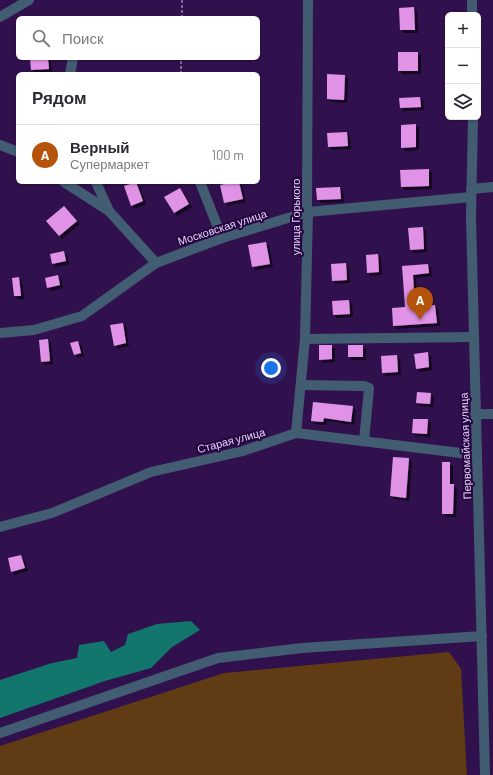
<!DOCTYPE html>
<html lang="ru">
<meta charset="utf-8">
<style>
body{margin:0;font-family:Barlow,sans-serif;background:#f7f7f7;color:#2b2b33}
.controls{position:absolute;right:12px;top:12px;display:grid;overflow:hidden;border-radius:6px;box-shadow:0 1px 3px #0004}
.controls button{width:36px;height:36px;display:grid;place-items:center;padding:0;border:0;border-bottom:1px solid #e1e1e2;background:#fff;color:#2b2b33;font:20px sans-serif}
.you{position:absolute;left:271px;top:368px;width:14px;height:14px;margin:-10px;border:3px solid #fff;border-radius:50%;background:#1a73e8;box-shadow:0 0 0 6px #1a73e833}
.badge{display:grid;place-items:center;width:26px;height:26px;border-radius:50%;background:#b45309;color:#fff;font-size:13px;font-weight:700}
.pin{position:absolute;translate:-50% -33px;filter:drop-shadow(0 1px 2px #0008)}
.pin::after{content:'';position:absolute;top:21px;width:14px;height:12px;background:inherit;clip-path:polygon(0 0,100% 0,50% 100%)}
.list{margin:0;padding:0;list-style:none}
h2{display:flex;justify-content:space-between;align-items:center;height:52px;margin:0;padding:0 16px;font-size:17px}
h2 small{font-size:13px;font-weight:400;color:#7c7c81}
.list li{display:grid;grid-template-columns:26px 1fr auto;gap:12px;align-items:center;box-sizing:border-box;height:60px;padding:0 16px;border-top:1px solid #e1e1e2}
.list b{display:block;font-size:15px;white-space:nowrap}
.list p{margin:0;font-size:13px;white-space:nowrap;color:#7c7c81}
.list em{font-size:13px;font-style:normal;color:#7c7c81}
.icon{flex:none;width:22px;height:22px;fill:none;stroke:currentColor;stroke-width:2;stroke-linecap:round;stroke-linejoin:round}
.map{position:relative;flex:none;width:493px;height:775px;overflow:hidden}
.search{position:absolute;background:#fff;box-shadow:0 1px 3px #0004;left:16px;top:16px;width:244px;height:44px;display:flex;align-items:center;gap:10px;box-sizing:border-box;padding:0 14px;border-radius:6px;color:#7c7c81;font-size:15px}
.panel{position:absolute;background:#fff;box-shadow:0 1px 3px #0004;left:16px;top:72px;width:244px;height:112px;border-radius:6px}
.map>svg:first-child{display:block}
.green{fill:#603b13}
.water{fill:#12766c}
.building{fill:#e092e6;filter:url(#shadow)}
.lines{fill:none;stroke-linecap:round;stroke-linejoin:round}
.path{stroke:#7f6799;stroke-width:2;stroke-dasharray:3 2;stroke-linecap:butt}
.minor{stroke:#425c72;stroke-width:10}
.labels{text-anchor:middle;dominant-baseline:central;stroke-width:4;stroke-linejoin:round;paint-order:stroke}
.street-label{font-size:11px;fill:#e2d3f8;stroke:#270542}
</style>
<div class="map">
<svg width="493" height="775" viewBox="0 0 493 775">
<defs>
<filter id="shadow"><feDropShadow dx="3" dy="3" stdDeviation="0" flood-color="#0009"/></filter>
</defs>
<rect width="100%" height="100%" fill="#31114d"/>
<path class="green" d="M449,652L461,669L467,775H0V746L224,673Z"/>
<path class="water" d="M191,621L200,630L172,647L151,668L105,681L0,718V680L52,663L77,658L79,645L104,641L111,652L125,645L128,634L157,624Z"/>
<g class="building">
<path d="M414,7L415,30H400L399,8Z"/>
<rect x="398" y="52" width="20" height="19"/>
<path d="M30,58H48L49,69L31,70Z"/>
<path d="M327,74L345,75L344,100L327,99Z"/>
<path d="M420,97L421,107L400,108L399,98Z"/>
<path d="M416,124V147L401,148V125Z"/>
<path d="M347,132L348,146L328,147L327,133Z"/>
<path d="M429,169V186L401,187L400,170Z"/>
<path d="M136,182L143,201L131,206L124,186Z"/>
<path d="M233,182H239L243,199L224,203L220,185Z"/>
<path d="M340,187L341,199L317,200L316,188Z"/>
<path d="M180,188L189,204L174,213L164,197Z"/>
<path d="M64,206L77,221L59,236L46,221Z"/>
<path d="M423,227L424,249L410,250L408,228Z"/>
<path d="M266,242L270,264L252,267L248,245Z"/>
<path d="M64,251L66,261L52,264L50,254Z"/>
<path d="M378,254L379,272L367,273L366,255Z"/>
<path d="M346,263L347,280L332,281L331,264Z"/>
<path d="M428,264L429,273L413,275L415,306L435,305L437,323L393,326L392,308L405,307L402,266Z"/>
<path d="M58,275L60,285L47,288L45,278Z"/>
<path d="M19,277L21,296H14L12,278Z"/>
<path d="M349,300L350,314L333,315L332,301Z"/>
<path d="M123,323L126,343L114,346L110,325Z"/>
<path d="M48,339L50,361L41,362L39,340Z"/>
<path d="M78,341L81,353L74,355L70,343Z"/>
<path d="M319,345H332V359L319,360Z"/>
<rect x="348" y="345" width="15" height="12"/>
<path d="M428,352L429,367L416,369L414,354Z"/>
<path d="M397,355L398,372L382,373L381,356Z"/>
<path d="M417,392L431,393L430,404L416,403Z"/>
<path d="M313,402L353,406L351,422L324,418L323,422L311,421Z"/>
<path d="M413,419H428L427,434L412,433Z"/>
<path d="M393,457L409,458L406,498L390,496Z"/>
<path d="M442,462H450V484H454L453,514H442Z"/>
<path d="M21,555L25,568L11,572L8,558Z"/>
</g>
<g class="lines">
<g class="path">
<path d="M182,18V0"/>
<path d="M181,74V58"/>
</g>
<g class="minor">
<path d="M472,0V15"/>
<path d="M0,17L29,0"/>
<path d="M70,74L73,58"/>
<path d="M473,117L471,217L485,775"/>
<path d="M0,145L18,152"/>
<path d="M64,182L109,211"/>
<path d="M96,182L109,211L156,263"/>
<path d="M200,182L222,238"/>
<path d="M471,189L493,187"/>
<path d="M0,333L34,330L82,316L156,263L222,238L308,212L471,197"/>
<path d="M305,339L474,337"/>
<path d="M301,385L364,386L369,388L364,441"/>
<path d="M475,414H493"/>
<path d="M296,433L305,339L308,212L307,205L308,0"/>
<path d="M0,527L52,513L151,472L243,451L296,433L477,455"/>
<path d="M0,733L218,658L302,648L482,636"/>
</g>
</g>
<g class="labels">
<g class="street-label">
<text transform="translate(295 217) rotate(-90)">улица Горького</text>
<text transform="translate(222 227) rotate(-18)">Московская улица</text>
<text transform="translate(231 440) rotate(-15)">Старая улица</text>
<text transform="translate(465 446) rotate(-92)">Первомайская улица</text>
</g>
</g>
</svg>
<div class="controls">
<button>+</button>
<button>−</button>
<button><svg class="icon" aria-label="layers" viewBox="0 0 24 24"><path d="M12 4l9 5-9 5-9-5zM3 14l9 5 9-5"/></svg></button>
</div>
<div class="you"></div>
<div class="pin badge" style="left:420px;top:320px">A</div>
<div class="search"><svg class="icon" aria-label="search" viewBox="0 0 24 24"><circle cx="10" cy="10" r="6"/><path d="M15 15l6 6"/></svg>Поиск</div>
<section class="panel">
<h2>Рядом<small></small></h2>
<ul class="list">
<li><span class="badge">A</span><div><b>Верный</b><p>Супермаркет</p></div><em>100 m</em></li>
</ul>
</section>
</div>
